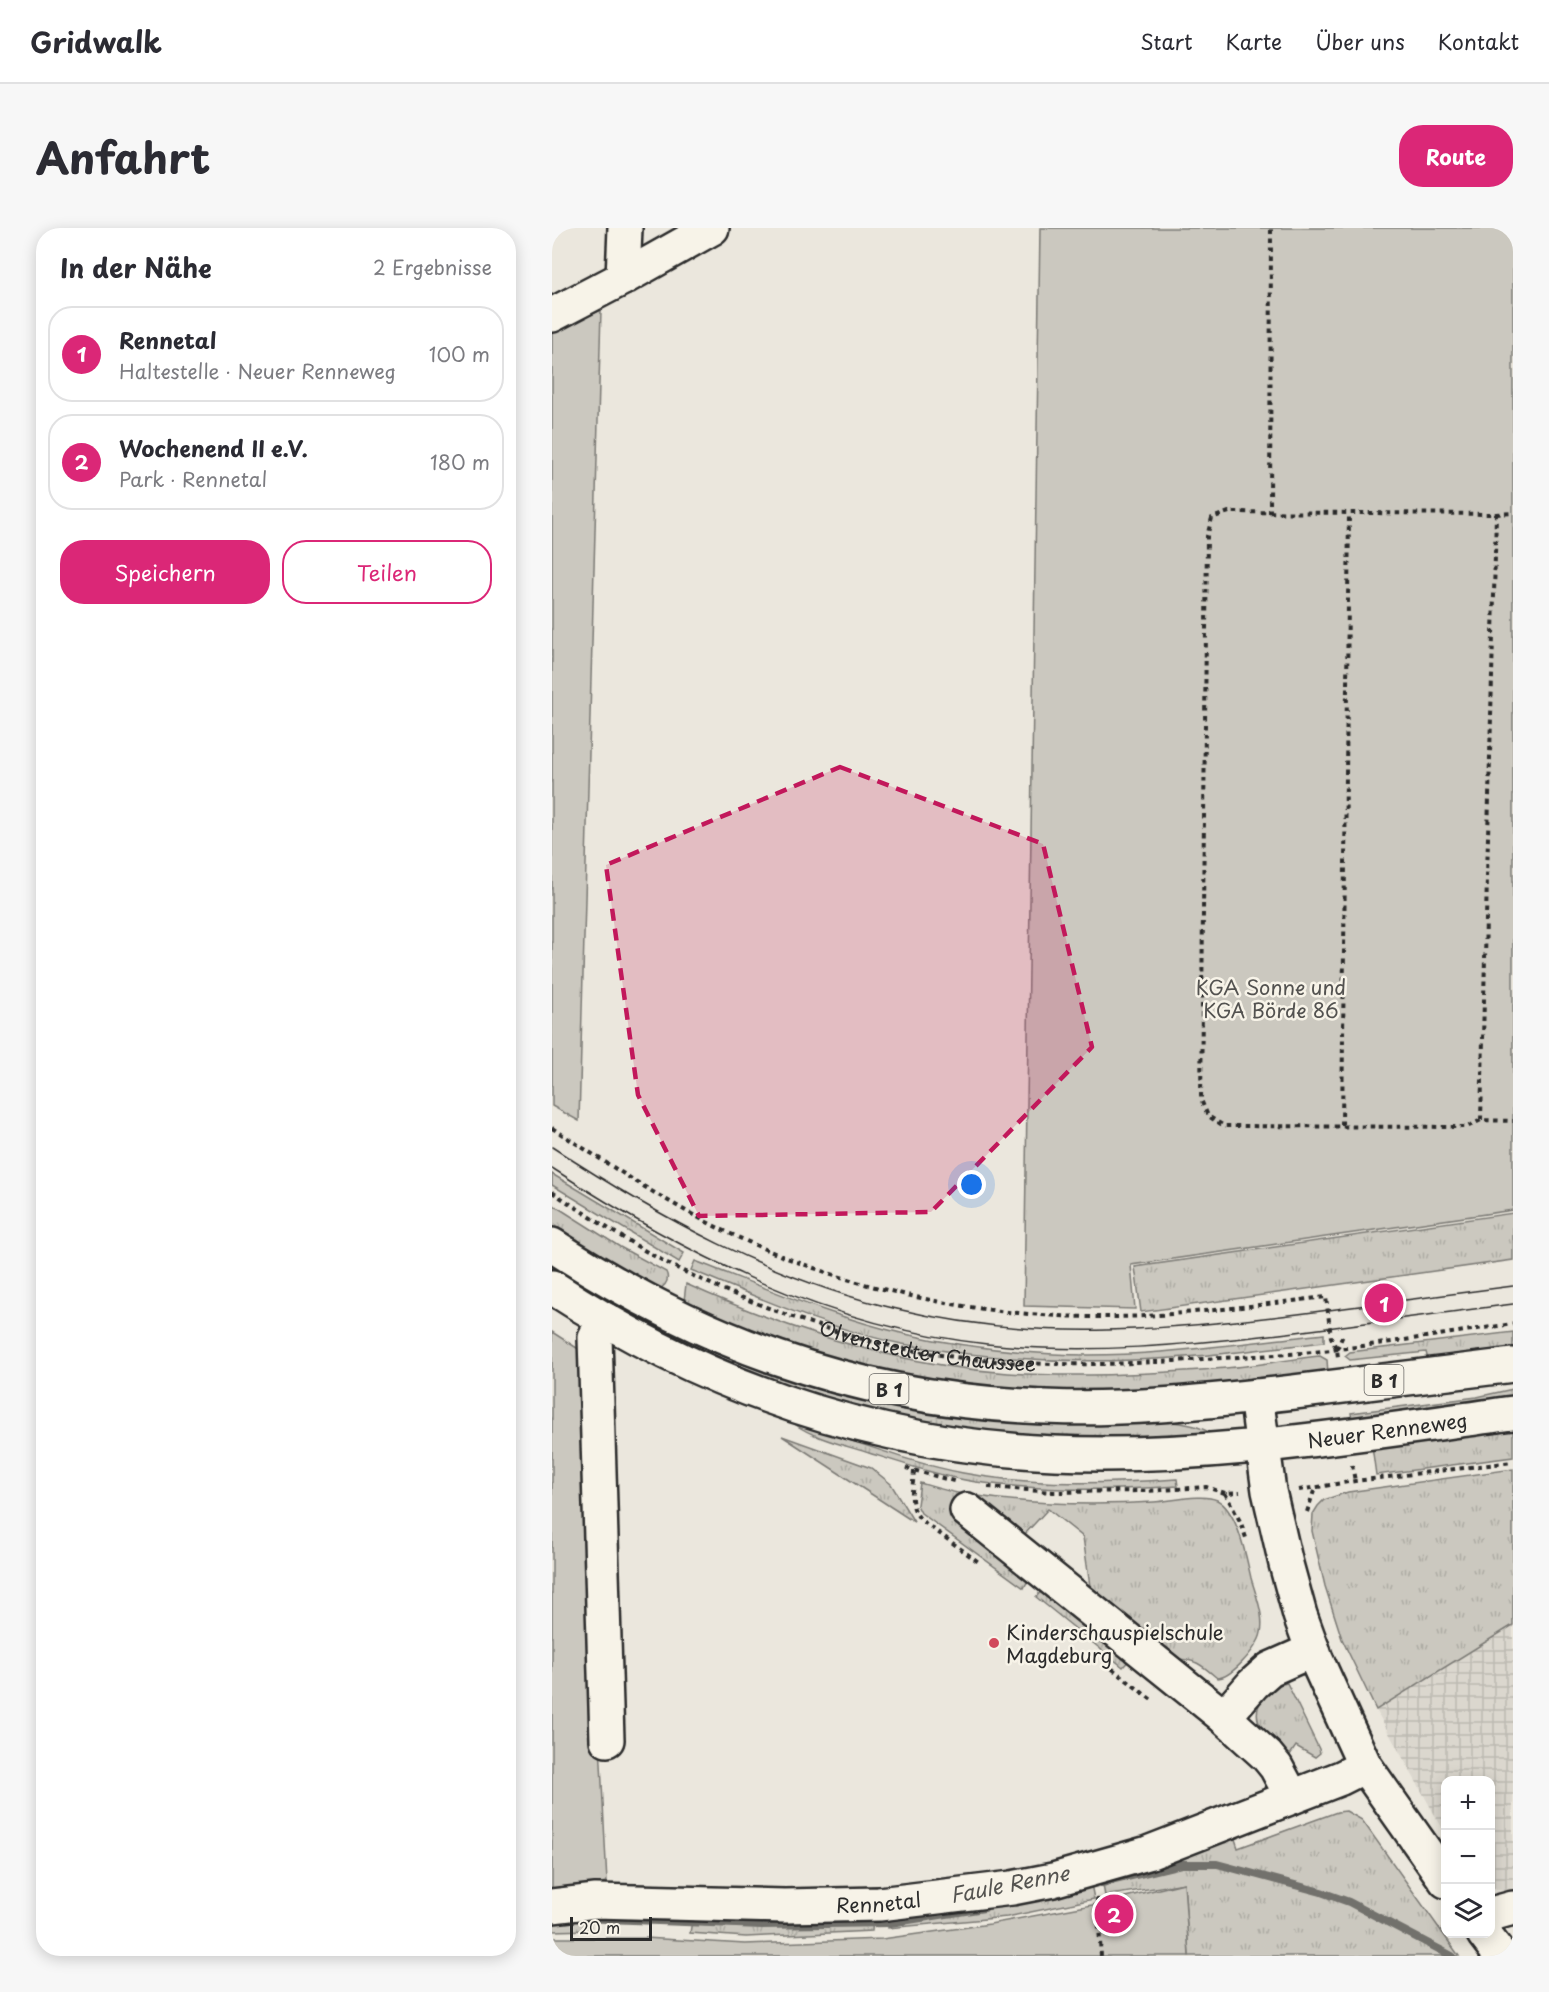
<!DOCTYPE html>
<html lang="de">
<meta charset="utf-8">
<style>
body{margin:0;font-family:"Playpen Sans",sans-serif;background:#f7f7f7;color:#2b2b33}
.controls{position:absolute;right:18px;bottom:18px;display:grid;overflow:hidden;border-radius:12px;box-shadow:0 3px 15px #0003}
.controls button{width:54px;height:54px;display:grid;place-items:center;padding:0;border:0;border-bottom:2px solid #e1e1e2;background:#fff;color:#2b2b33;font:30px sans-serif}
.scale{position:absolute;left:18px;bottom:15px;width:82px;box-sizing:border-box;padding-left:6px;border:3px solid #2b2b2b;border-top:0;font-size:16px;line-height:21px;white-space:nowrap;color:#2b2b2b;-webkit-text-stroke:4px #f7f3e8;paint-order:stroke}
.you{position:absolute;left:420px;top:957px;width:21px;height:21px;margin:-15px;border:4px solid #fff;border-radius:50%;background:#1a73e8;box-shadow:0 0 0 9px #1a73e833}
.badge{display:grid;place-items:center;width:39px;height:39px;border-radius:50%;background:#db2777;color:#fff;font-size:20px;font-weight:700}
.pin{position:absolute;translate:-50% -50%;border:3px solid #fff;box-shadow:0 2px 6px #0006}
.list{margin:0;padding:0;list-style:none}
h2{display:flex;justify-content:space-between;align-items:center;height:78px;margin:0;padding:0 24px;font-size:26px}
h2 small{font-size:20px;font-weight:400;color:#7c7c81}
.list li{display:grid;grid-template-columns:39px 1fr auto;gap:18px;align-items:center;box-sizing:border-box;height:96px;margin:0 12px 12px;padding:0 12px;border:2px solid #e1e1e2;border-radius:24px}
.list b{display:block;font-size:22px;white-space:nowrap}
.list p{margin:0;font-size:20px;white-space:nowrap;color:#7c7c81}
.list em{font-size:20px;font-style:normal;color:#7c7c81}
.actions{display:flex;gap:12px;padding:18px 24px}
.actions a{flex:1;padding:14px 0;border:2px solid #db2777;border-radius:24px;text-align:center;font-size:21px;color:#db2777}
.actions .main{background:#db2777;color:#fff}
.icon{flex:none;width:33px;height:33px;fill:none;stroke:currentColor;stroke-width:2;stroke-linecap:round;stroke-linejoin:round}
.map{position:relative;flex:none;width:961px;height:1728px;overflow:hidden;border-radius:24px}
header{display:flex;align-items:center;gap:36px;box-sizing:border-box;height:84px;padding:0 30px;background:#fff;border-bottom:2px solid #e1e1e2}
header strong{font-size:28px}
nav{display:flex;gap:33px;margin-inline-start:auto;font-size:21px}
.intro{display:flex;align-items:center;justify-content:space-between;box-sizing:border-box;height:144px;padding:0 36px}
h1{margin:0;font-size:42px}
.button{padding:15px 27px;border-radius:24px;background:#db2777;color:#fff;font-size:21px;font-weight:700}
main{display:flex;gap:36px;padding:0 36px}
aside{flex:1;background:#fff;border-radius:24px;box-shadow:0 3px 15px #0003}
.map>svg:first-child{display:block}
.industrial{fill:url(#industrial-grid)}
.grass{fill:url(#grass-tufts);stroke:#7b7a75;stroke-width:1.5}
.garden{fill:#cbc8bf;stroke:#7b7a75;stroke-width:1.5}
.lines{fill:none;stroke-linecap:round;stroke-linejoin:round}
.stream{stroke:#72716c;stroke-width:8}
.minor-casing{stroke:#2b2b2b;stroke-width:38}
.major-casing{stroke:#2b2b2b;stroke-width:38}
.path{stroke:#2b2b2b;stroke-width:4;stroke-dasharray:4.5 4.5;stroke-linecap:butt}
.minor{stroke:#f7f3e8;stroke-width:33}
.major{stroke:#f7f3e8;stroke-width:33}
.tram{stroke:#2b2b2b;stroke-width:1.5}
.marked{fill:#c2185b;fill-opacity:0.2;stroke:#c2185b;stroke-width:4.5;stroke-dasharray:12 8;stroke-linejoin:round}
.poi-dot{fill:#d1495b;stroke:#f7f3e8;stroke-width:2}
.labels{text-anchor:middle;dominant-baseline:central;stroke-width:5;stroke-linejoin:round;paint-order:stroke}
.shield{fill:#f7f3e8;stroke:#686764;stroke-width:1.5}
.shield-label{font-size:18px;font-weight:bold;fill:#2b2b2b}
.park-label{font-size:20px;fill:#535250;stroke:#f7f3e8}
.street-label{font-size:20px;fill:#2b2b2b;stroke:#f7f3e8}
.poi-label{font-size:20px;fill:#2b2b2b;stroke:#f7f3e8;text-anchor:start}
.water-label{font-size:21px;font-style:italic;fill:#555451;stroke:#f7f3e8}
</style>
<header>
<strong>Gridwalk</strong>
<nav><a>Start</a><a>Karte</a><a>Über uns</a><a>Kontakt</a></nav>
</header>
<div class="intro"><h1>Anfahrt</h1><a class="button">Route</a></div>
<main>
<aside>
<h2>In der Nähe<small>2 Ergebnisse</small></h2>
<ul class="list">
<li><span class="badge">1</span><div><b>Rennetal</b><p>Haltestelle · Neuer Renneweg</p></div><em>100 m</em></li>
<li><span class="badge">2</span><div><b>Wochenend II e.V.</b><p>Park · Rennetal</p></div><em>180 m</em></li>
</ul>
<div class="actions"><a class="main">Speichern</a><a>Teilen</a></div>
</aside>
<div class="map">
<svg width="961" height="1728" viewBox="0 0 961 1728">
<defs>
<pattern id="industrial-grid" width="8" height="8" patternUnits="userSpaceOnUse" patternTransform="scale(1.5)"><rect width="8" height="8" fill="#dbd7ce"/><path d="M0 4h8M4 0v8" fill="none" stroke="#bcb9b1"/></pattern>
<pattern id="grass-tufts" width="24" height="20" patternUnits="userSpaceOnUse" patternTransform="scale(1.5)"><rect width="24" height="20" fill="#cbc8bf"/><path d="M3 7l-1-3M5 7V3M7 7l1-3M15 17l-1-3M17 17v-4M19 17l1-3" fill="none" stroke="#aeaca4"/></pattern>
</defs>
<rect width="100%" height="100%" fill="#ebe7dd"/>
<filter id="ink" filterUnits="userSpaceOnUse"><feTurbulence type="fractalNoise" baseFrequency=".0167" numOctaves="2"/><feDisplacementMap in="SourceGraphic" scale="12" xChannelSelector="R" yChannelSelector="G"/><feConvolveMatrix kernelMatrix="1 2 1 2 8 2 1 2 1" color-interpolation-filters="sRGB"/></filter>
<g filter="url(#ink)">
<path class="industrial" d="M961,1397V1662L940,1661L939,1552H894L893,1605L824,1482Z"/>
<g class="grass">
<path d="M0,946L132,1025L127,1034L0,957Z"/>
<path d="M0,976L68,1019L114,1044C118,1052 113,1058 106,1062L0,1002Z"/>
<path d="M961,985V1032L589,1084L583,1039Z"/>
<path d="M143,1033C212,1059 280,1089 353,1106C401,1117 451,1123 501,1126C588,1131 684,1116 772,1106V1114C709,1121 645,1130 581,1132C504,1135 426,1130 350,1116C276,1101 208,1070 139,1042Z"/>
<path d="M0,1037C45,1065 91,1092 139,1114C222,1152 314,1178 405,1188C454,1194 504,1196 554,1196C588,1196 625,1187 657,1204V1206L519,1213L356,1195L200,1151L0,1046Z"/>
<path d="M134,1056C236,1102 344,1137 456,1145C528,1150 602,1146 674,1140C705,1138 737,1131 768,1128L775,1132L776,1145L606,1163L477,1165L344,1148L219,1114L132,1073Z"/>
<path d="M961,1104V1121L876,1132L874,1124L798,1132L793,1128L798,1124Z"/>
<path d="M961,1161V1170L800,1191L799,1185L925,1169Z"/>
<path d="M241,1195C298,1210 353,1234 411,1245C481,1258 554,1256 625,1251L626,1258C559,1263 490,1263 424,1254C388,1248 352,1236 317,1225C292,1217 263,1211 241,1195Z"/>
<path d="M961,1200V1229L824,1247L820,1218Z"/>
<path d="M230,1208L319,1240L339,1256L362,1294Z"/>
<path d="M961,1241V1397L824,1482L790,1411L773,1358L760,1303L761,1286L766,1278L772,1272L796,1264Z"/>
<path d="M368,1255C382,1259 397,1264 412,1266C473,1276 540,1278 602,1274C619,1273 651,1265 665,1272C686,1283 694,1329 699,1350C704,1368 715,1393 707,1411C701,1424 679,1450 665,1450C650,1437 644,1431 622,1431L539,1365L531,1309L496,1281L472,1307L475,1354L472,1360L369,1285L365,1277Z"/>
<path d="M492,1360L580,1429L571,1439L484,1369Z"/>
<path d="M735,1455L767,1521L768,1525L763,1529L744,1518L738,1527C728,1519 716,1512 710,1501C697,1480 714,1458 735,1455Z"/>
<path d="M794,1583L810,1592L907,1728H637L632,1655L553,1668L549,1647L682,1608L686,1620L785,1584Z"/>
<path d="M538,1651L542,1671L455,1689L336,1700V1687Z"/>
<path d="M37,1683L39,1702L0,1703V1686Z"/>
<path d="M141,1687L321,1688L320,1703L194,1709L138,1705Z"/>
</g>
<g class="garden">
<path d="M488,0H961V982L579,1037L583,1081L472,1078Z"/>
<path d="M49,82L27,893L0,878V105Z"/>
<path d="M0,1104L28,1122L55,1654L0,1662Z"/>
<path d="M632,1655L637,1728H0V1711L2,1710H93L193,1716L330,1711L438,1696L540,1677Z"/>
</g>
<g class="lines">
<g class="stream">
<path d="M550,1655L629,1636H665L769,1664L797,1674L900,1728"/>
<path d="M29,1690L210,1697L338,1695L432,1680"/>
</g>
<defs>
<g id="minor">
<path d="M71,50L73,0"/>
<path d="M0,87L71,50L160,0"/>
<path d="M54,1092L43,1109L55,1512"/>
<path d="M704,1168L717,1263L734,1336L748,1387L764,1431L813,1538L894,1653"/>
<path d="M415,1282L672,1489L715,1528L724,1539L740,1569"/>
<path d="M672,1489L701,1456L718,1441L761,1422"/>
<path id="s2" d="M0,1678L44,1673L233,1678L327,1676L460,1660L501,1652L596,1625L789,1550L813,1538"/>
<path d="M939,1686L961,1680"/>
<path d="M932,1706L949,1728"/>
</g>
<g id="major">
<path d="M0,1017C148,1113 295,1168 473,1178C562,1184 653,1174 742,1164C815,1155 888,1146 961,1137"/>
<path id="s3" d="M0,1059C153,1159 319,1217 502,1225C655,1232 810,1205 961,1185"/>
</g>
</defs>
<use href="#minor" class="minor-casing"/>
<use href="#major" class="major-casing"/>
<g class="path">
<path d="M718,285L719,0"/>
<path d="M944,286L961,285"/>
<path d="M929,892L944,286L677,284L660,290L655,308L649,872L656,888L672,898L915,899L929,892L961,893"/>
<path d="M790,897L797,285"/>
<path d="M0,900C58,937 117,977 179,1006C308,1067 451,1095 593,1088C654,1084 714,1076 774,1069L779,1109L785,1122L786,1129"/>
<path id="s1" d="M0,964C42,991 84,1020 129,1042C178,1066 231,1087 283,1103C403,1141 528,1140 652,1131C697,1128 742,1127 787,1121C845,1114 903,1104 961,1096"/>
<path d="M785,1121L791,1107"/>
<path d="M800,1237L803,1253"/>
<path d="M354,1240L405,1254"/>
<path d="M362,1243C361,1262 355,1276 369,1292L428,1335"/>
<path d="M436,1259L501,1264L595,1263L654,1259L673,1265L688,1264"/>
<path d="M747,1262L803,1253L961,1234"/>
<path d="M673,1265L689,1295L695,1313"/>
<path d="M755,1284L763,1260"/>
<path d="M553,1435L601,1473"/>
<path d="M545,1670L549,1728"/>
</g>
<use href="#minor" class="minor"/>
<use href="#major" class="major"/>
<g class="tram">
<path d="M0,919C107,989 220,1052 345,1081C482,1114 608,1103 746,1086C818,1077 889,1067 961,1058"/>
<path d="M0,940C134,1027 274,1098 435,1116C536,1127 636,1117 736,1105C811,1096 886,1086 961,1076"/>
</g>
</g>
</g>
<path class="marked" d="M288,539L491,616L540,819L379,984L147,988L86,867L54,637Z"/>
<circle class="poi-dot" cx="442" cy="1415" r="6"/>
<g class="labels">
<g class="shield">
<rect x="812.5" y="1137" width="39" height="30" rx="4.5"/>
<rect x="317.5" y="1146" width="39" height="30" rx="4.5"/>
</g>
<g class="shield-label">
<text x="832" y="1152">B 1</text>
<text x="337" y="1161">B 1</text>
</g>
<g class="park-label">
<text x="719" y="759">KGA Sonne und<tspan x="719" dy="23">KGA Börde 86</tspan></text>
</g>
<g class="street-label">
<text stroke="none"><textPath href="#s1" startOffset="411">Olvenstedter Chaussee</textPath></text>
<text stroke="none"><textPath href="#s3" startOffset="870">Neuer Renneweg</textPath></text>
<text stroke="none"><textPath href="#s2" startOffset="327">Rennetal</textPath></text>
</g>
<g class="poi-label">
<text x="454" y="1404">Kinderschauspielschule<tspan x="454" dy="23">Magdeburg</tspan></text>
</g>
<g class="water-label">
<text transform="translate(457 1655) rotate(-11)">Faule Renne</text>
</g>
</g>
</svg>
<div class="controls">
<button>+</button>
<button>−</button>
<button><svg class="icon" aria-label="layers" viewBox="0 0 24 24"><path d="M12 4l9 5-9 5-9-5zM3 14l9 5 9-5"/></svg></button>
</div>
<div class="scale">20 m</div>
<div class="you"></div>
<div class="pin badge" style="left:832px;top:1075px">1</div>
<div class="pin badge" style="left:562px;top:1686px">2</div>
</div>
</main>
